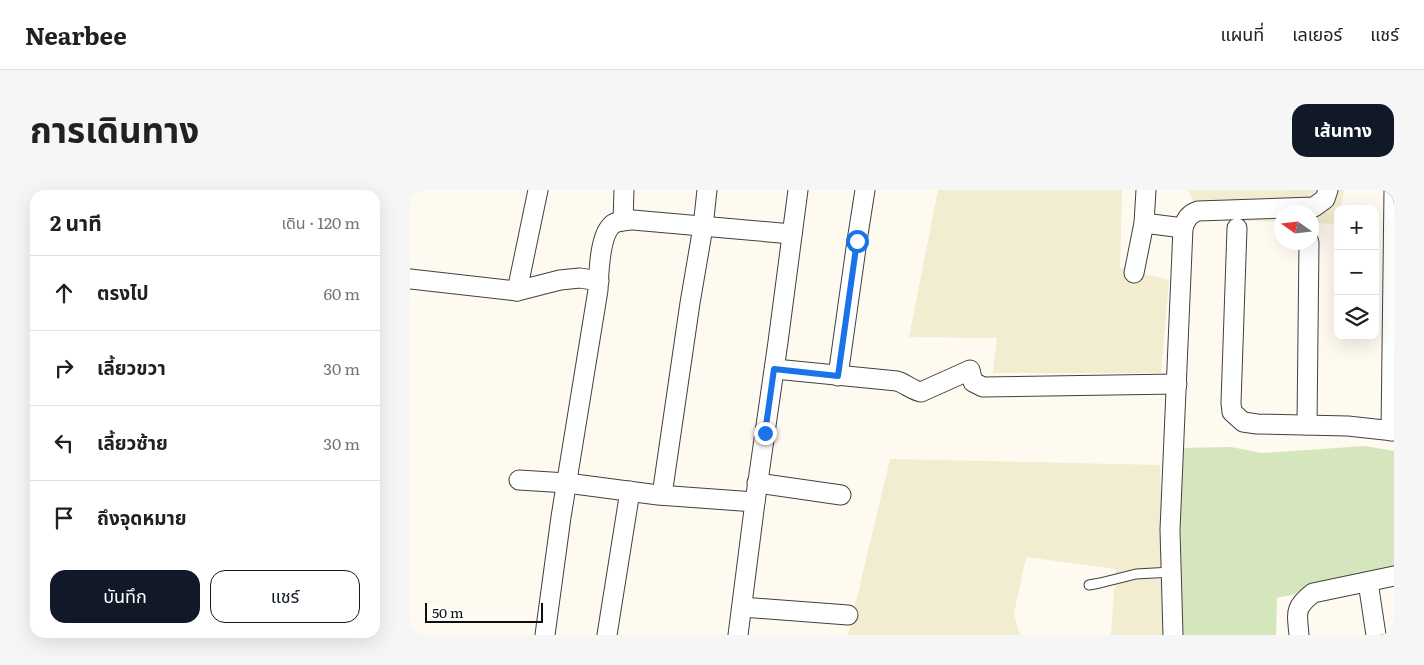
<!DOCTYPE html>
<html lang="th">
<meta charset="utf-8">
<style>
body{margin:0;font-family:Literata,"Noto Sans Thai",serif;background:#f6f6f6;color:#202124}
.controls{position:absolute;right:15px;top:15px;display:grid;overflow:hidden;border-radius:10px;box-shadow:0 5px 20px #0002}
.controls button{width:45px;height:45px;display:grid;place-items:center;padding:0;border:0;border-bottom:1px solid #e0e0e0;background:#fff;color:#202124;font:25px sans-serif}
.compass{position:absolute;left:864px;top:15px;width:45px;height:45px;border-radius:50%;background:#fff;box-shadow:0 5px 20px #0002;rotate:284deg}
.scale{position:absolute;left:15px;bottom:12px;width:118px;box-sizing:border-box;padding-left:5px;border:2px solid #0e0e0e;border-top:0;font-size:14px;line-height:18px;white-space:nowrap;color:#0e0e0e;-webkit-text-stroke:4px #fff;paint-order:stroke}
.stop{position:absolute;width:15px;height:15px;margin:-11px;border:4px solid #1a73e8;border-radius:50%;background:#fff}
.stop.end{background:#1a73e8;border-color:#fff;box-shadow:0 1px 5px #0008}
.list{margin:0;padding:0;list-style:none}
h2{display:flex;justify-content:space-between;align-items:center;height:65px;margin:0;padding:0 20px;font-size:21px}
h2 small{font-size:16px;font-weight:400;color:#757577}
.list li{display:grid;grid-template-columns:32px 1fr auto;gap:15px;align-items:center;box-sizing:border-box;height:75px;padding:0 20px;border-top:1px solid #e0e0e0}
.list b{display:block;font-size:19px;white-space:nowrap}
.list em{font-size:16px;font-style:normal;color:#757577}
.actions{display:flex;gap:10px;padding:15px 20px}
.actions a{flex:1;padding:11px 0;border:1px solid #111827;border-radius:15px;text-align:center;font-size:18px;color:#111827}
.actions .main{background:#111827;color:#fff}
.icon{flex:none;width:28px;height:28px;fill:none;stroke:currentColor;stroke-width:2;stroke-linecap:round;stroke-linejoin:round}
.map{position:relative;flex:none;width:984px;height:445px;overflow:hidden;border-radius:15px}
header{display:flex;align-items:center;gap:30px;box-sizing:border-box;height:70px;padding:0 25px;background:#fff;border-bottom:1px solid #e0e0e0}
header strong{font-size:24px}
nav{display:flex;gap:28px;margin-inline-start:auto;font-size:18px}
.intro{display:flex;align-items:center;justify-content:space-between;box-sizing:border-box;height:120px;padding:0 30px}
h1{margin:0;font-size:35px}
.button{padding:12px 22px;border-radius:15px;background:#111827;color:#fff;font-size:18px;font-weight:700}
main{display:flex;gap:30px;padding:0 30px}
aside{flex:1;background:#fff;border-radius:15px;box-shadow:0 5px 20px #0002}
.map>svg:first-child{display:block}
.farmland{fill:#f2ecd1}
.green{fill:#d6e6bc}
.lines{fill:none;stroke-linecap:round;stroke-linejoin:round}
.lane-casing{stroke:#414141;stroke-width:11}
.street-casing{stroke:#414141;stroke-width:21}
.lane{stroke:#fff;stroke-width:9}
.street{stroke:#fff;stroke-width:19}
.route{stroke:#1a73e8;stroke-width:6}
</style>
<header>
<strong>Nearbee</strong>
<nav><a>แผนที่</a><a>เลเยอร์</a><a>แชร์</a></nav>
</header>
<div class="intro"><h1>การเดินทาง</h1><a class="button">เส้นทาง</a></div>
<main>
<aside>
<h2>2 นาที<small>เดิน · 120 m</small></h2>
<ul class="list">
<li><svg class="icon" aria-label="ahead" viewBox="0 0 24 24"><path d="M12 20V5M6 11l6-6 6 6"/></svg><div><b>ตรงไป</b></div><em>60 m</em></li>
<li><svg class="icon" aria-label="right" viewBox="0 0 24 24"><path d="M7 20v-9h11M14 6l5 5-5 5"/></svg><div><b>เลี้ยวขวา</b></div><em>30 m</em></li>
<li><svg class="icon" aria-label="left" viewBox="0 0 24 24"><path d="M17 20v-9H6M10 6l-5 5 5 5"/></svg><div><b>เลี้ยวซ้าย</b></div><em>30 m</em></li>
<li><svg class="icon" aria-label="arrive" viewBox="0 0 24 24"><path d="M6 21V4h12l-3 4 3 4H6"/></svg><div><b>ถึงจุดหมาย</b></div></li>
</ul>
<div class="actions"><a class="main">บันทึก</a><a>แชร์</a></div>
</aside>
<div class="map">
<svg width="984" height="445" viewBox="0 0 984 445">
<rect width="100%" height="100%" fill="#fefaf0"/>
<g class="farmland">
<path d="M528,0H712L710,78L759,90L751,183H583L587,148L499,147Z"/>
<path d="M778,0H934L931,19H928V34L902,33V22H872L871,32L791,29Z"/>
<path d="M480,269L750,275L755,445H701L706,379L616,367L604,424L610,445H438Z"/>
</g>
<path class="green" d="M955,256L984,261V382L867,408L866,445H772L770,258L821,257L852,263Z"/>
<g class="lines">
<defs>
<path id="lane" d="M679,395L690,393L726,384L762,382"/>
<g id="street">
<path d="M213,31L214,0"/>
<path d="M734,33L773,38"/>
<path d="M827,38L821,213L822,222L833,232L847,234L938,236L984,241"/>
<path d="M724,83L734,33L736,0"/>
<path d="M0,89L107,101L150,90L170,88L189,91"/>
<path d="M107,101L128,0"/>
<path d="M365,179L487,191C496,194 502,200 511,202L560,180L563,192L573,197L767,194"/>
<path d="M428,186L447,51L455,0"/>
<path d="M897,235L899,52"/>
<path d="M981,241L984,0"/>
<path d="M109,290L157,293L248,305L345,312"/>
<path d="M347,293L431,305"/>
<path d="M252,305L280,113L293,37L297,0"/>
<path d="M958,392L966,445"/>
<path d="M332,417L438,425"/>
<path d="M135,445L151,327L188,100C189,83 189,45 203,34C209,30 217,31 223,30L382,44"/>
<path d="M197,445L220,301"/>
<path d="M328,445L345,312L368,152L388,0"/>
<path d="M763,445L760,340L773,38C776,29 779,24 788,21L904,17L915,9L918,0"/>
<path d="M889,445C887,422 884,418 903,403L984,386"/>
</g>
</defs>
<use href="#lane" class="lane-casing"/>
<use href="#street" class="street-casing"/>
<use href="#lane" class="lane"/>
<use href="#street" class="street"/>
</g>
<g class="lines">
<path class="route" d="M355,243L364,179L428,186L447,51"/>
</g>
</svg>
<div class="controls">
<button>+</button>
<button>−</button>
<button><svg class="icon" aria-label="layers" viewBox="0 0 24 24"><path d="M12 4l9 5-9 5-9-5zM3 14l9 5 9-5"/></svg></button>
</div>
<svg class="compass" viewBox="-18 -18 36 36"><path d="M0-13l5 13h-10z" fill="#e53935"/><path d="M0 13l5-13h-10z" fill="#757577"/></svg>
<div class="scale">50 m</div>
<div class="stop" style="left:447px;top:51px"></div>
<div class="stop end" style="left:355px;top:243px"></div>
</div>
</main>
